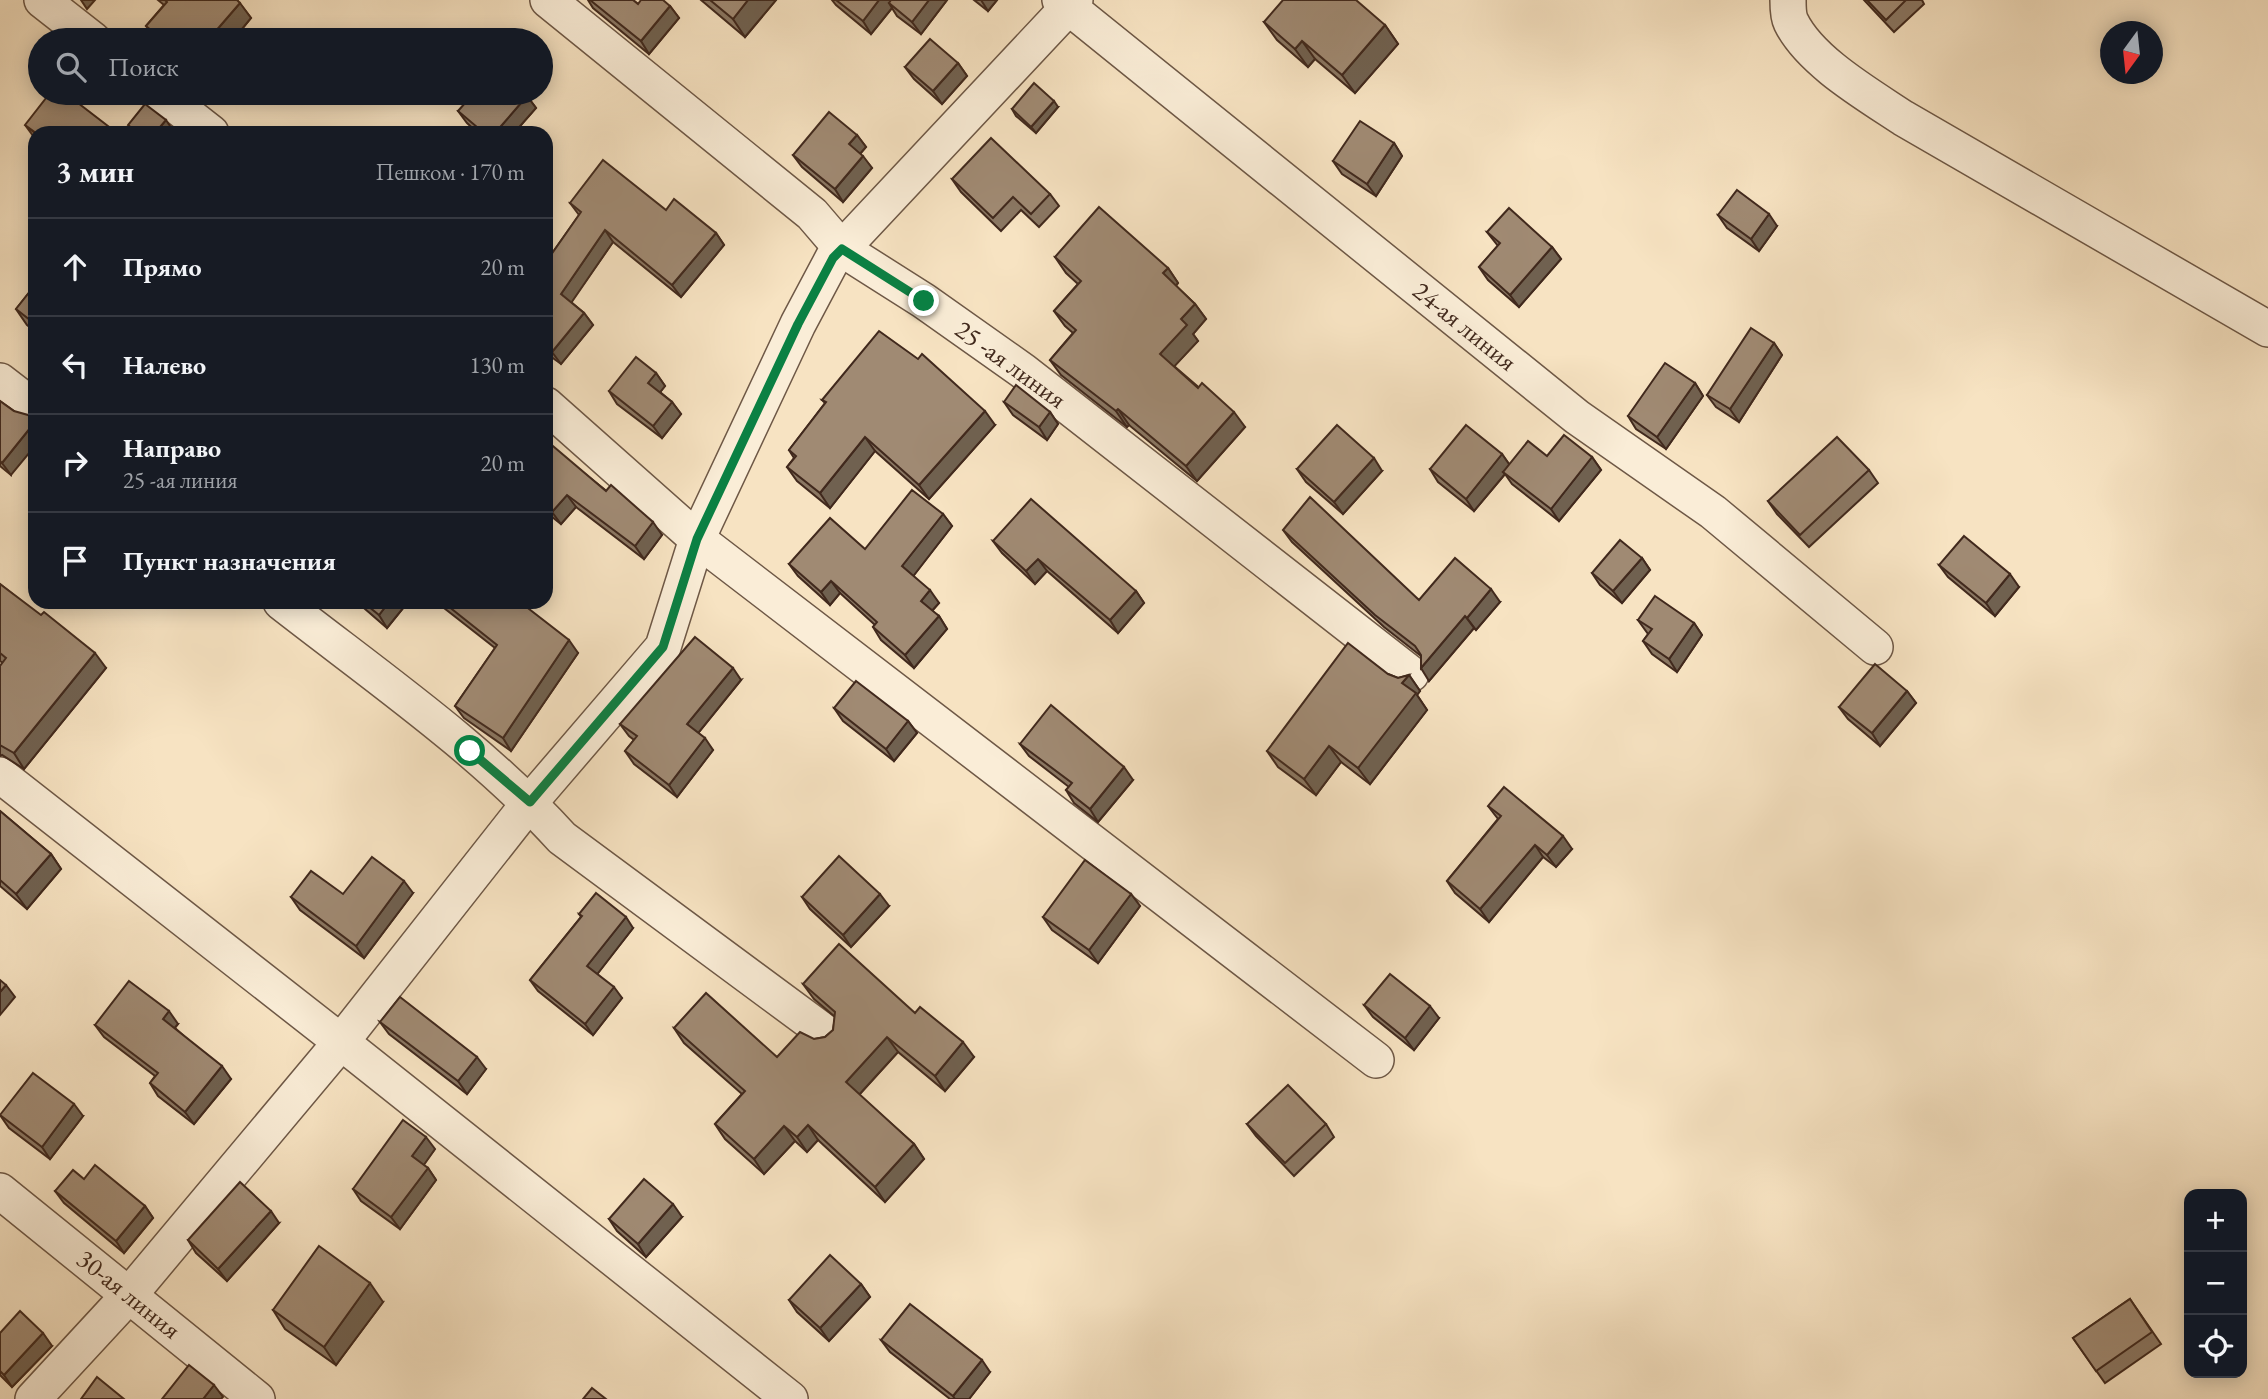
<!DOCTYPE html>
<html lang="ru">
<meta charset="utf-8">
<style>
body{margin:0;font-family:"EB Garamond",serif;background:#242831;color:#f1f3f6}
.controls{position:absolute;right:21px;bottom:21px;display:grid;overflow:hidden;border-radius:14px;box-shadow:0 4px 18px #0003}
.controls button{width:63px;height:63px;display:grid;place-items:center;padding:0;border:0;border-bottom:2px solid #363941;background:#171b24;color:#f1f3f6;font:35px sans-serif}
.compass{position:absolute;left:2100px;top:21px;width:63px;height:63px;border-radius:50%;background:#171b24;box-shadow:0 4px 18px #0003;rotate:195deg}
.stop{position:absolute;width:21px;height:21px;margin:-16px;border:5px solid #0b8043;border-radius:50%;background:#fff}
.stop.end{background:#0b8043;border-color:#fff;box-shadow:0 2px 7px #0008}
.list{margin:0;padding:0;list-style:none}
h2{display:flex;justify-content:space-between;align-items:center;height:91px;margin:0;padding:0 28px;font-size:30px}
h2 small{font-size:23px;font-weight:400;color:#9ea1a6}
.list li{display:grid;grid-template-columns:46px 1fr auto;gap:21px;align-items:center;box-sizing:border-box;height:98px;padding:0 28px;border-top:2px solid #363941}
.list b{display:block;font-size:26px;white-space:nowrap}
.list p{margin:0;font-size:23px;white-space:nowrap;color:#9ea1a6}
.list em{font-size:23px;font-style:normal;color:#9ea1a6}
.icon{flex:none;width:38px;height:38px;fill:none;stroke:currentColor;stroke-width:2;stroke-linecap:round;stroke-linejoin:round}
.map{position:relative;flex:none;width:2268px;height:1399px;overflow:hidden}
.search{position:absolute;background:#171b24;box-shadow:0 4px 18px #0003;left:28px;top:28px;width:525px;height:77px;display:flex;align-items:center;gap:18px;box-sizing:border-box;padding:0 24px;border-radius:38px;color:#9ea1a6;font-size:26px}
.panel{position:absolute;background:#171b24;box-shadow:0 4px 18px #0003;left:28px;top:126px;width:525px;height:483px;border-radius:21px}
.map>svg:first-child{display:block}
.lines{fill:none;stroke-linecap:round;stroke-linejoin:round}
.minor-casing{stroke:#6e5846;stroke-width:38}
.minor{stroke:#faedd7;stroke-width:35}
.wall{fill:#8a7763;stroke:#41291d;stroke-width:2}
.shaded-wall{fill:#706150;stroke:#41291d;stroke-width:2}
.building{fill:#a08a73;stroke:#41291d;stroke-width:2}
.route{stroke:#0b8043;stroke-width:9}
.labels{text-anchor:middle;dominant-baseline:central;stroke-width:5;stroke-linejoin:round;paint-order:stroke}
.street-label{font-size:26px;fill:#41291d;stroke:#faedd7}
</style>
<div class="map">
<svg width="2268" height="1399" viewBox="0 0 2268 1399">
<rect width="100%" height="100%" fill="#f7e3c2"/>
<filter id="stains"><feTurbulence type="fractalNoise" baseFrequency=".00286" numOctaves="4"/><feColorMatrix values="0 0 0 0 .2 0 0 0 0 .09 0 0 0 0 .02 0 0 0 .5 -.17"/></filter>
<radialGradient id="worn" r=".72"><stop offset=".6" stop-color="#630" stop-opacity="0"/><stop offset="1" stop-color="#630" stop-opacity=".3"/></radialGradient>
<g class="lines">
<defs>
<g id="minor">
<path d="M42,0L93,40"/>
<path d="M548,0L812,214L842,249L924,301L1023,371L1411,674"/>
<path d="M1060,0L1577,417L1713,512L1875,647"/>
<path d="M1788,0C1788,7 1788,16 1791,22C1810,61 1867,94 1903,118L2268,329"/>
<path d="M160,93L211,133"/>
<path d="M0,381L35,408"/>
<path d="M546,405L697,539L1376,1060"/>
<path d="M281,602C377,677 480,748 562,838L827,1034"/>
<path d="M0,775L341,1042L790,1399"/>
<path d="M0,1191L257,1399"/>
<path d="M33,1399L130,1294L341,1042L530,802L663,647L697,539L798,324L833,258L1075,0"/>
</g>
</defs>
<use href="#minor" class="minor-casing"/>
<use href="#minor" class="minor"/>
</g>
<g class="wall">
<path d="M158,0H237L251,18L233,40H157L146,26L164,5Z"/>
<path d="M588,0H633L638,4L670,6L679,18L649,54L593,8Z"/>
<path d="M701,0H776L745,37Z"/>
<path d="M832,0H947L921,34L897,16L892,8L871,34L836,5Z"/>
<path d="M974,0H997L988,11Z"/>
<path d="M1864,0H1922L1924,4L1894,32Z"/>
<path d="M1264,22L1385,25L1398,44L1355,93L1315,59L1308,67L1277,40Z"/>
<path d="M958,63L967,76L942,104L914,79L905,67Z"/>
<path d="M527,96L536,108L514,133H478L467,123L458,111Z"/>
<path d="M1058,107L1036,133L1016,116L1012,109Z"/>
<path d="M25,125L35,133V138L34,137Z"/>
<path d="M857,135L866,147L860,154L872,168L843,202L802,167L793,155Z"/>
<path d="M1394,143L1402,156L1376,196L1342,174L1333,161Z"/>
<path d="M952,179L1050,194L1059,206L1039,227L1021,210L1001,231L961,192Z"/>
<path d="M570,203L666,210L716,233L724,245L681,297L613,242L571,302L584,313L593,325L561,364L546,353V262L579,215Z"/>
<path d="M1718,215L1777,226L1759,251L1727,228Z"/>
<path d="M1487,232L1552,247L1561,259L1519,307L1488,280L1479,267L1498,246Z"/>
<path d="M1055,257L1168,268L1178,283L1176,286L1195,304L1206,319L1193,334L1198,341L1174,366L1245,427L1197,481L1129,425L1127,427L1061,375L1050,360L1073,333L1065,326L1054,311L1078,284L1066,273Z"/>
<path d="M35,285V331L27,325L16,309Z"/>
<path d="M1774,343L1782,355L1739,422L1716,407L1707,395Z"/>
<path d="M656,373L665,386L660,392L672,402L681,414L662,438L617,404L609,391Z"/>
<path d="M1695,383L1703,396L1666,449L1636,429L1628,416Z"/>
<path d="M822,400L995,425L929,499L875,451L830,508L797,481L787,467L794,458L789,450L825,403Z"/>
<path d="M0,401L14,411L11,475L0,466Z"/>
<path d="M1004,402L1050,412L1058,424L1047,440L1013,415Z"/>
<path d="M546,443L662,535L644,559L576,507L561,524L546,512Z"/>
<path d="M1502,454L1509,464L1547,456L1592,457L1601,470L1559,521L1512,484L1505,474L1474,511L1438,482L1430,469Z"/>
<path d="M1297,469L1382,471L1343,514L1306,482Z"/>
<path d="M1869,470L1878,483L1809,547L1777,514L1768,501Z"/>
<path d="M943,514L952,526L913,576L939,603L932,611L939,616L947,629L914,668L881,640L873,627L875,625L840,593L830,605L798,576L789,564L865,549Z"/>
<path d="M1283,530L1419,600L1500,602L1476,630L1474,628L1429,681L1421,656L1384,627L1292,542Z"/>
<path d="M993,541L1136,591L1144,603L1118,633L1047,571L1035,584L1002,553Z"/>
<path d="M1642,558L1650,570L1622,603L1600,585L1592,573Z"/>
<path d="M1939,565L2019,587L1995,616L1948,577Z"/>
<path d="M0,584L106,668L24,769L2,755L0,756V666L3,663L0,661Z"/>
<path d="M357,602H408L387,628Z"/>
<path d="M439,602H520L578,653L511,751L464,718L455,706L495,648L444,608Z"/>
<path d="M1638,620L1694,623L1702,635L1677,672L1652,654L1643,641L1648,634Z"/>
<path d="M1388,674L1398,678L1409,675L1420,691L1417,695L1427,710L1370,784L1341,762L1316,795L1278,767L1267,751Z"/>
<path d="M741,680L698,733L713,750L677,797L634,764L625,751L634,740L629,736L620,724Z"/>
<path d="M1907,691L1916,703L1880,746L1848,719L1839,707Z"/>
<path d="M834,708L908,721L917,733L894,761L843,721Z"/>
<path d="M1020,744L1133,780L1098,822L1074,803L1066,790L1069,787L1029,756Z"/>
<path d="M1488,806L1572,849L1556,867L1543,857L1489,922L1455,893L1447,881L1498,819Z"/>
<path d="M0,811L51,854L61,869L27,909L0,886Z"/>
<path d="M413,893L364,958L300,910L291,897L343,894Z"/>
<path d="M1131,894L1140,906L1098,963L1052,930L1043,917Z"/>
<path d="M802,897L889,906L851,947L810,909Z"/>
<path d="M579,914L633,928L597,974L622,998L593,1035L538,991L530,980L581,917Z"/>
<path d="M803,984L915,1013L974,1057L945,1091L898,1052L859,1095L914,1144L924,1159L885,1202L818,1140L807,1152L795,1141L764,1174L725,1139L715,1124L742,1094L684,1043L674,1028L777,1057L814,1039L825,1037L833,1030L835,1017L814,999Z"/>
<path d="M1364,1005L1439,1018L1414,1050L1373,1017Z"/>
<path d="M380,1022L486,1069L467,1094L389,1034Z"/>
<path d="M178,1024L175,1028L231,1079L194,1124L158,1096L150,1083L155,1076L104,1037L95,1025Z"/>
<path d="M0,1115L83,1116L50,1159L9,1128Z"/>
<path d="M1247,1124H1326L1334,1137L1294,1176L1256,1136Z"/>
<path d="M435,1149L423,1165L428,1168L436,1180L400,1229L361,1201L353,1189Z"/>
<path d="M84,1179L145,1206L153,1218L124,1253L64,1203L55,1191Z"/>
<path d="M682,1217L646,1257L617,1231L609,1219Z"/>
<path d="M279,1223L227,1281L196,1253L188,1240Z"/>
<path d="M861,1284L870,1297L829,1341L797,1312L789,1300Z"/>
<path d="M2130,1299L2161,1344L2105,1383L2073,1338Z"/>
<path d="M383,1302L336,1365L285,1329L273,1310Z"/>
<path d="M0,1333L52,1346L12,1387L0,1375Z"/>
<path d="M881,1340L990,1372L969,1399H950L890,1352Z"/>
</g>
<g class="shaded-wall">
<path d="M81,0H95L87,9Z"/>
<path d="M748,0H776L745,37L733,19Z"/>
<path d="M879,0H898L889,3L892,8L871,34L863,21Z"/>
<path d="M929,0H947L921,34L912,22Z"/>
<path d="M981,0H997L988,11Z"/>
<path d="M240,3L251,18L233,40H208Z"/>
<path d="M670,6L679,18L649,54L641,41Z"/>
<path d="M1385,25L1398,44L1355,93L1342,75Z"/>
<path d="M1302,41L1315,59L1308,67L1295,49Z"/>
<path d="M958,63L967,76L942,104L933,91Z"/>
<path d="M527,96L536,108L514,133H495Z"/>
<path d="M1054,101L1058,107L1036,133L1031,127Z"/>
<path d="M166,120L170,126L164,133H155Z"/>
<path d="M857,135L866,147L858,156L849,144Z"/>
<path d="M1394,143L1402,156L1376,196L1367,184Z"/>
<path d="M863,156L872,168L843,202L835,189Z"/>
<path d="M1769,214L1777,226L1759,251L1751,239Z"/>
<path d="M605,230L613,242L569,306L561,294Z"/>
<path d="M716,233L724,245L681,297L672,285Z"/>
<path d="M1552,247L1561,259L1519,307L1510,295Z"/>
<path d="M1168,268L1178,283L1173,289L1163,273Z"/>
<path d="M1195,304L1206,319L1193,334L1198,341L1171,370L1160,354L1181,319Z"/>
<path d="M584,313L593,325L561,364L552,352Z"/>
<path d="M1774,343L1782,355L1739,422L1730,409Z"/>
<path d="M656,373L665,386L657,396L648,383Z"/>
<path d="M1695,383L1703,396L1666,449L1657,437Z"/>
<path d="M672,402L681,414L662,438L653,426Z"/>
<path d="M1118,409L1129,425L1127,427L1116,411Z"/>
<path d="M985,411L995,425L929,499L919,485Z"/>
<path d="M1050,412L1058,424L1047,440L1039,427Z"/>
<path d="M1234,412L1245,427L1197,481L1186,466Z"/>
<path d="M35,422V446L11,475L2,463Z"/>
<path d="M865,437L875,451L830,508L820,493Z"/>
<path d="M1502,454L1511,467L1503,472L1505,474L1474,511L1466,499Z"/>
<path d="M1592,457L1601,470L1559,521L1551,509Z"/>
<path d="M1374,458L1382,471L1343,514L1334,502Z"/>
<path d="M567,495L576,507L561,524L552,512Z"/>
<path d="M943,514L952,526L911,579L902,566Z"/>
<path d="M653,522L662,535L644,559L635,546Z"/>
<path d="M1642,558L1650,570L1622,603L1613,591Z"/>
<path d="M1038,559L1047,571L1035,584L1026,571Z"/>
<path d="M2010,574L2019,587L1995,616L1986,603Z"/>
<path d="M831,581L840,593L830,605L821,592Z"/>
<path d="M1491,589L1500,602L1476,630L1467,618Z"/>
<path d="M930,590L939,603L929,614L921,601Z"/>
<path d="M1136,591L1144,603L1118,633L1110,620Z"/>
<path d="M389,602H408L387,628L379,615Z"/>
<path d="M939,616L947,629L914,668L905,655Z"/>
<path d="M1465,616L1474,628L1429,681L1421,668Z"/>
<path d="M1694,623L1702,635L1677,672L1669,659Z"/>
<path d="M569,640L578,653L511,751L503,738Z"/>
<path d="M95,653L106,668L24,769L14,753Z"/>
<path d="M733,668L741,680L695,737L687,724Z"/>
<path d="M1409,675L1420,691L1417,695L1427,710L1370,784L1358,768L1402,683Z"/>
<path d="M1907,691L1916,703L1880,746L1872,733Z"/>
<path d="M908,721L917,733L894,761L886,749Z"/>
<path d="M705,738L713,750L677,797L669,785Z"/>
<path d="M1329,746L1341,762L1316,795L1304,779Z"/>
<path d="M1124,767L1133,780L1098,822L1090,809Z"/>
<path d="M1563,836L1572,849L1556,867L1547,855Z"/>
<path d="M1535,845L1543,857L1489,922L1480,909Z"/>
<path d="M51,854L61,869L27,909L16,894Z"/>
<path d="M404,881L413,893L364,958L356,946Z"/>
<path d="M880,894L889,906L851,947L843,935Z"/>
<path d="M1131,894L1140,906L1098,963L1089,950Z"/>
<path d="M626,917L633,928L595,977L587,966Z"/>
<path d="M6,985L15,997L0,1015V992Z"/>
<path d="M614,987L622,998L593,1035L585,1024Z"/>
<path d="M1430,1006L1439,1018L1414,1050L1405,1038Z"/>
<path d="M169,1011L178,1024L172,1031L163,1019Z"/>
<path d="M887,1037L898,1052L857,1097L846,1082Z"/>
<path d="M963,1042L974,1057L945,1091L935,1076Z"/>
<path d="M477,1057L486,1069L467,1094L458,1081Z"/>
<path d="M222,1066L231,1079L194,1124L185,1112Z"/>
<path d="M74,1104L83,1116L50,1159L42,1147Z"/>
<path d="M808,1125L818,1140L807,1152L797,1137Z"/>
<path d="M784,1126L795,1141L764,1174L754,1159Z"/>
<path d="M426,1137L435,1149L421,1169L412,1156Z"/>
<path d="M914,1144L924,1159L885,1202L875,1187Z"/>
<path d="M428,1168L436,1180L400,1229L391,1217Z"/>
<path d="M673,1204L682,1217L646,1257L638,1244Z"/>
<path d="M145,1206L153,1218L124,1253L116,1241Z"/>
<path d="M271,1211L279,1223L227,1281L218,1269Z"/>
<path d="M370,1283L383,1302L336,1365L324,1347Z"/>
<path d="M861,1284L870,1297L829,1341L820,1328Z"/>
<path d="M43,1333L52,1346L12,1387L4,1375Z"/>
<path d="M982,1360L990,1372L969,1399H955L953,1396Z"/>
<path d="M214,1385L223,1397L221,1399H203Z"/>
</g>
<g class="building">
<path d="M165,0H237L240,3L208,40H163L146,26L167,2Z"/>
<path d="M590,0H633L638,4L641,0H663L670,6L641,41Z"/>
<path d="M710,0H748L733,19Z"/>
<path d="M836,0H879L863,21Z"/>
<path d="M891,0H929L912,22L889,3Z"/>
<path d="M1283,0H1356L1385,25L1342,75L1302,41L1295,49L1264,22Z"/>
<path d="M1867,0H1906L1886,20Z"/>
<path d="M930,39L958,63L933,91L905,67Z"/>
<path d="M1034,83L1054,101L1031,127L1012,109Z"/>
<path d="M50,93H65L117,133H36L25,125Z"/>
<path d="M474,93H524L527,96L495,133H484L458,111Z"/>
<path d="M145,104L166,120L155,133H138L128,125Z"/>
<path d="M829,112L857,135L849,144L863,156L835,189L793,155Z"/>
<path d="M1360,121L1394,143L1367,184L1333,161Z"/>
<path d="M991,138L1050,194L1031,214L1013,197L993,218L952,179Z"/>
<path d="M603,160L666,210L674,199L716,233L672,285L605,230L561,294L584,313L552,352L546,347V262L581,212L570,203Z"/>
<path d="M1737,190L1769,214L1751,239L1718,215Z"/>
<path d="M1099,207L1168,268L1163,273L1195,304L1181,319L1187,325L1160,354L1198,388L1202,383L1234,412L1186,466L1118,409L1116,411L1050,360L1076,330L1054,311L1081,281L1055,257Z"/>
<path d="M1509,208L1552,247L1510,295L1479,267L1500,243L1487,232Z"/>
<path d="M35,285V324L16,309Z"/>
<path d="M1751,328L1774,343L1730,409L1707,395Z"/>
<path d="M879,331L918,359L922,354L985,411L919,485L865,437L820,493L787,467L796,456L789,450L826,402L822,400Z"/>
<path d="M636,357L656,373L648,383L672,402L653,426L609,391Z"/>
<path d="M1665,363L1695,383L1657,437L1628,416Z"/>
<path d="M1016,385L1050,412L1039,427L1004,402Z"/>
<path d="M0,401L14,411L28,415L35,421V422L2,463L0,461Z"/>
<path d="M1337,425L1374,458L1334,502L1297,469Z"/>
<path d="M1466,425L1502,454L1466,499L1430,469Z"/>
<path d="M1564,435L1592,457L1551,509L1503,472L1528,441L1547,456Z"/>
<path d="M1837,437L1869,470L1800,535L1768,501Z"/>
<path d="M547,441L606,491L611,485L653,522L635,546L567,495L552,512L546,506V443Z"/>
<path d="M912,490L943,514L902,566L930,590L921,601L939,616L905,655L873,627L877,622L831,581L821,592L789,564L830,518L865,549Z"/>
<path d="M1310,497L1419,600L1455,558L1491,589L1467,618L1465,616L1421,668V655L1415,646L1375,615L1283,530Z"/>
<path d="M1031,499L1136,591L1110,620L1038,559L1026,571L993,541Z"/>
<path d="M1964,536L2010,574L1986,603L1939,565Z"/>
<path d="M1620,540L1642,558L1613,591L1592,573Z"/>
<path d="M0,584L41,615L44,612L95,653L14,753L0,745V666L6,658L0,653Z"/>
<path d="M1655,596L1694,623L1669,659L1643,641L1652,629L1638,620Z"/>
<path d="M363,602H389L379,615Z"/>
<path d="M443,602H520L569,640L503,738L455,706L497,645Z"/>
<path d="M695,637L733,668L687,724L705,738L669,785L625,751L637,736L620,724Z"/>
<path d="M1348,643L1388,674L1398,678L1409,675L1402,683L1416,693L1358,768L1329,746L1304,779L1267,751Z"/>
<path d="M1875,664L1907,691L1872,733L1839,707Z"/>
<path d="M856,681L908,721L886,749L834,708Z"/>
<path d="M1051,705L1124,767L1090,809L1066,790L1072,783L1020,744Z"/>
<path d="M1504,787L1563,836L1547,855L1535,845L1480,909L1447,881L1501,816L1488,806Z"/>
<path d="M0,811L51,854L16,894L0,880Z"/>
<path d="M839,856L880,894L843,935L802,897Z"/>
<path d="M372,857L404,881L356,946L291,897L311,871L343,894Z"/>
<path d="M1085,860L1131,894L1089,950L1043,917Z"/>
<path d="M596,893L626,917L587,966L614,987L585,1024L530,980L582,916L579,914Z"/>
<path d="M839,944L915,1013L920,1007L963,1042L935,1076L887,1037L846,1082L914,1144L875,1187L808,1125L797,1137L784,1126L754,1159L715,1124L745,1091L674,1028L706,993L777,1057L800,1032L814,1039L825,1037L833,1030L835,1012L803,984Z"/>
<path d="M1390,974L1430,1006L1405,1038L1364,1005Z"/>
<path d="M0,980L6,985L0,992Z"/>
<path d="M129,981L169,1011L163,1019L222,1066L185,1112L150,1083L158,1073L95,1025Z"/>
<path d="M400,997L477,1057L458,1081L380,1022Z"/>
<path d="M33,1073L74,1104L42,1147L0,1115Z"/>
<path d="M1288,1085L1326,1124L1285,1163L1247,1124Z"/>
<path d="M403,1120L426,1137L412,1156L428,1168L391,1217L353,1189Z"/>
<path d="M95,1165L145,1206L116,1241L55,1191L73,1170L84,1179Z"/>
<path d="M644,1179L673,1204L638,1244L609,1219Z"/>
<path d="M240,1182L271,1211L218,1269L188,1240Z"/>
<path d="M319,1246L370,1283L324,1347L273,1310Z"/>
<path d="M830,1255L861,1284L820,1328L789,1300Z"/>
<path d="M2130,1299L2152,1332L2096,1371L2073,1338Z"/>
<path d="M910,1304L982,1360L953,1396L881,1340Z"/>
<path d="M20,1311L43,1333L4,1375L0,1371V1333Z"/>
<path d="M189,1365L214,1385L203,1399H162Z"/>
<path d="M97,1377L124,1399H81Z"/>
<path d="M592,1388L606,1399H583Z"/>
</g>
<g class="lines">
<path class="route" d="M470,751L530,802L663,647L697,539L798,324L833,258L842,249L924,301"/>
</g>
<g class="labels">
<g class="street-label">
<text transform="translate(1465 326) rotate(39)">24-ая линия</text>
<text transform="translate(1011 364) rotate(36)">25 -ая линия</text>
<text transform="translate(129 1294) rotate(39)">30-ая линия</text>
</g>
</g>
<rect width="100%" height="100%" filter="url(#stains)"/>
<rect width="100%" height="100%" fill="url(#worn)"/>
</svg>
<div class="controls">
<button>+</button>
<button>−</button>
<button><svg class="icon" aria-label="locate" viewBox="0 0 24 24"><circle cx="12" cy="12" r="6"/><path d="M12 2v4M12 18v4M2 12h4M18 12h4"/></svg></button>
</div>
<svg class="compass" viewBox="-18 -18 36 36"><path d="M0-13l5 13h-10z" fill="#e53935"/><path d="M0 13l5-13h-10z" fill="#9ea1a6"/></svg>
<div class="stop" style="left:470px;top:751px"></div>
<div class="stop end" style="left:924px;top:301px"></div>
<div class="search"><svg class="icon" aria-label="search" viewBox="0 0 24 24"><circle cx="10" cy="10" r="6"/><path d="M15 15l6 6"/></svg>Поиск</div>
<section class="panel">
<h2>3 мин<small>Пешком · 170 m</small></h2>
<ul class="list">
<li><svg class="icon" aria-label="ahead" viewBox="0 0 24 24"><path d="M12 20V5M6 11l6-6 6 6"/></svg><div><b>Прямо</b></div><em>20 m</em></li>
<li><svg class="icon" aria-label="left" viewBox="0 0 24 24"><path d="M17 20v-9H6M10 6l-5 5 5 5"/></svg><div><b>Налево</b></div><em>130 m</em></li>
<li><svg class="icon" aria-label="right" viewBox="0 0 24 24"><path d="M7 20v-9h11M14 6l5 5-5 5"/></svg><div><b>Направо</b><p>25 -ая линия</p></div><em>20 m</em></li>
<li><svg class="icon" aria-label="arrive" viewBox="0 0 24 24"><path d="M6 21V4h12l-3 4 3 4H6"/></svg><div><b>Пункт назначения</b></div></li>
</ul>
</section>
</div>
